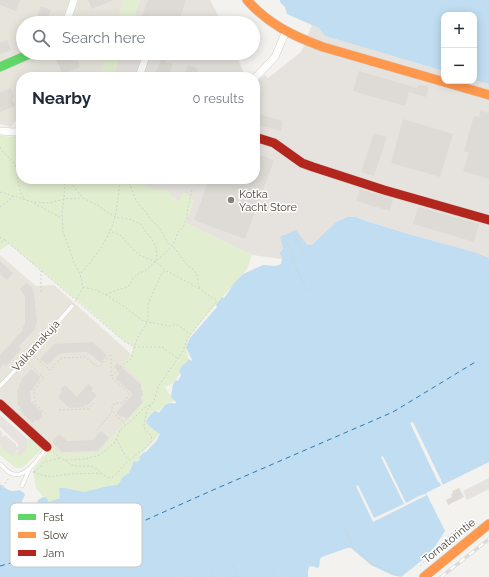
<!DOCTYPE html>
<meta charset="utf-8">
<style>
body{margin:0;font-family:Raleway,sans-serif;background:#f6f6f7;color:#1f2937}
.controls{position:absolute;right:12px;top:12px;display:grid;overflow:hidden;border-radius:8px;box-shadow:0 2px 10px #0003}
.controls button{width:36px;height:36px;display:grid;place-items:center;padding:0;border:0;border-bottom:1px solid #e0e1e3;background:#fff;color:#1f2937;font:20px sans-serif}
.list{margin:0;padding:0;list-style:none}
h2{display:flex;justify-content:space-between;align-items:center;height:52px;margin:0;padding:0 16px;font-size:17px}
h2 small{font-size:13px;font-weight:400;color:#747a83}
.icon{flex:none;width:22px;height:22px;fill:none;stroke:currentColor;stroke-width:2;stroke-linecap:round;stroke-linejoin:round}
.map{position:relative;flex:none;width:489px;height:577px;overflow:hidden}
.search{position:absolute;background:#fff;box-shadow:0 2px 10px #0003;left:16px;top:16px;width:244px;height:44px;display:flex;align-items:center;gap:10px;box-sizing:border-box;padding:0 14px;border-radius:22px;color:#747a83;font-size:15px}
.panel{position:absolute;background:#fff;box-shadow:0 2px 10px #0003;left:16px;top:72px;width:244px;height:112px;border-radius:16px}
.map>svg:first-child{display:block}
.residential{fill:#e7e4dc}
.industrial{fill:#e6e2de}
.green{fill:#e1eecf}
.parking{fill:#e6e3df}
.water{fill:#c0ddf1}
.pier{fill:#f4f2ee}
.lines{fill:none;stroke-linecap:round;stroke-linejoin:round}
.ferry{stroke:#2e7ab2;stroke-width:1;stroke-dasharray:5 4;stroke-linecap:butt}
.building{fill:#dedbd6}
.lane-casing{stroke:#d2d0cb;stroke-width:4.5}
.street-casing{stroke:#d2d0cb;stroke-width:8}
.fast-casing{stroke:#d3cfc5;stroke-width:10}
.slow-casing{stroke:#d3cfc5;stroke-width:10}
.jam-casing{stroke:#d3cfc5;stroke-width:10}
.path{stroke:#d3d2cc;stroke-width:1;stroke-dasharray:2 2;stroke-linecap:butt}
.lane{stroke:#fdfdfc;stroke-width:3.5}
.street{stroke:#fdfdfc;stroke-width:7}
.fast{stroke:#63d668;stroke-width:9}
.slow{stroke:#ff974d;stroke-width:9}
.jam{stroke:#b3261e;stroke-width:9}
.rail-casing{stroke:#dbdbda;stroke-width:3.5}
.rail{stroke:#fff;stroke-width:2;stroke-dasharray:6;stroke-linecap:butt}
.poi-dot{fill:#868178;stroke:#fff;stroke-width:1.5}
.labels{text-anchor:middle;dominant-baseline:central;stroke-width:3;stroke-linejoin:round;paint-order:stroke}
.poi-label{font-size:11px;fill:#4b4439;stroke:#fff;text-anchor:start}
.street-label{font-size:11px;fill:#4b4439;stroke:#fff}
.key{fill:#fff;stroke:#c9c7c4;stroke-width:1}
.key-label{font-size:11px;fill:#4b4439}
</style>
<div class="map">
<svg width="489" height="577" viewBox="0 0 489 577">
<rect width="100%" height="100%" fill="#f4f2ee"/>
<g class="residential">
<path d="M0,0H124L117,23H23V53H107L99,77H21V113L11,127L0,124Z"/>
<path d="M0,255L36,286L54,285L131,354L123,364L142,382L143,403L99,452L60,454L52,447L50,449L0,404Z"/>
</g>
<g class="industrial">
<path d="M140,0H210L222,23H132Z"/>
<path d="M312,25L319,28L325,36L444,71V81H474V80L489,84V258L474,252L405,233L356,217L336,222L312,245H307L280,237L283,249L282,259L252,255L186,223L194,200L179,201L157,190L146,187L142,182L141,179H255V83L265,75L268,78L301,52Z"/>
<path d="M121,53H236L245,77H113Z"/>
</g>
<g class="green">
<path d="M124,0H140L132,23H117Z"/>
<path d="M107,53H121L113,77H99Z"/>
<path d="M0,135L10,137L21,135V179H139C150,194 158,186 171,192L170,197L179,201L183,192L186,193L194,200L186,223L252,255L247,269L197,326L189,338L186,347L189,361L173,383L164,387L175,401L167,403L159,410L155,411L149,415L146,422L150,427L160,434L139,456L140,459L136,462L134,461L129,473L123,477L119,483L117,485L108,486L84,492L65,488L60,494V498L48,502L36,488L33,470L52,447L61,454L99,452L143,403L142,382L122,364L131,354L134,347L124,341L90,311L9,244L0,250Z"/>
<path d="M30,437L41,447V450L22,468H16L0,455V445L1,444L14,452L16,450L18,452L27,448L28,439Z"/>
</g>
<g class="parking">
<path d="M0,415L28,439L27,448L20,456L17,455L18,452L17,450L14,452L15,454L14,456L7,453L2,450L3,446L1,444L0,445V430L3,433L1,436L2,437L5,435L16,444L17,447H18V444L0,427Z"/>
<path d="M489,478V489L467,500L463,491Z"/>
</g>
<g class="water">
<path d="M280,0H489V84L474,80V15H444V71L325,36L319,28L298,19L287,14L285,7L280,2Z"/>
<path d="M348,217H356L367,221L405,233L474,252L489,258V462L426,493L445,531L436,545L425,558L401,577L392,575L371,565L351,548H347L322,557L320,559L319,567L317,568L312,566L309,567L308,572V577H0V484C7,489 10,493 19,490L24,493L25,495L22,501V506L26,510L35,509L37,505L38,500L43,497L47,498L48,502L60,498L59,488H65L84,492L108,486L117,485L119,483L123,477L129,473L134,461L136,462L140,460L139,457L144,452H146L157,440L160,434L150,427L146,422C148,418 150,413 156,411L159,413C161,410 165,403 170,403C172,403 174,404 176,403V402L171,397L173,384L176,380L178,381L181,375L179,371L182,366L187,362V361L189,359L191,361L192,360L186,347L190,338L217,307L216,305L222,297L224,298L229,291L234,283L243,274L263,265L276,266L281,264L282,259L280,253L283,249L280,237L296,230L307,245H312L336,222Z"/>
</g>
<g class="pier">
<path d="M413,422L441,480V481L443,485H441L439,482H438L410,423Z"/>
<path d="M383,456L406,503L421,495L426,494L427,495L373,522L356,486L358,485L374,518L404,504L381,457Z"/>
</g>
<g class="lines">
<path class="ferry" d="M0,566L110,536L213,490L393,412L477,361"/>
</g>
<g class="building">
<path d="M0,0H20L16,11L0,5Z"/>
<path d="M88,0H114L92,9Z"/>
<path d="M148,0H186L178,23H146L140,21Z"/>
<path d="M41,6L51,10L46,23H35Z"/>
<path d="M7,40L11,50L0,54V43Z"/>
<path d="M71,53L74,61L77,60L80,67L63,75L56,59Z"/>
<path d="M163,55L168,57L166,62L173,64L168,77H159L160,74L156,72Z"/>
<path d="M188,65L198,69L195,77H183Z"/>
<path d="M359,71L417,88L419,84L429,87L426,97L409,92L405,106L353,91Z"/>
<path d="M11,88L14,97L12,98L15,106L0,112V92Z"/>
<path d="M480,111L489,113V179L463,171L469,153L464,151L474,116L479,117Z"/>
<path d="M258,114L283,121L281,131L255,124Z"/>
<path d="M403,119L453,134L440,177L391,163Z"/>
<path d="M374,133L387,137L374,176L361,172Z"/>
<path d="M255,153L274,160L245,239L194,220L209,179H255Z"/>
<path d="M360,189L393,199L390,211L356,201Z"/>
<path d="M418,207L479,224L474,242L413,224Z"/>
<path d="M0,261L13,273L7,280L0,274Z"/>
<path d="M26,283L32,287L34,293L37,322L34,330L19,346L21,349L6,366L3,364L0,368V355L23,330L22,329L25,324V296L20,289Z"/>
<path d="M92,342L107,355L101,363L90,354L86,352L62,353L56,356L48,365L40,359L54,344Z"/>
<path d="M117,363L141,385V389L143,391V395L141,397L142,403L127,419L123,416L121,417L116,413L133,394L115,378L119,374L117,372L118,371L114,367Z"/>
<path d="M31,369L41,377L39,379L40,380L33,388L32,391H30L31,402H33V404L43,412L41,414L43,415L38,421L36,420L33,423L23,414L24,413L20,410V406H18L17,389H19V385L22,381L21,380Z"/>
<path d="M88,384L93,388L91,391L97,395L88,405H84V407L69,408L58,397L62,392L60,390L65,385L77,397Z"/>
<path d="M101,431L109,438L97,451L62,452L52,442L59,434L67,441L93,440Z"/>
<path d="M459,488L464,497L448,505L446,500L452,497L451,494L453,493L452,491Z"/>
</g>
<g class="lines">
<defs>
<g id="lane">
<path d="M0,386L25,360L72,306"/>
<path d="M0,464C4,467 8,473 13,474C26,479 40,456 47,447"/>
<path d="M22,486L29,470"/>
</g>
<g id="street">
<path d="M66,23L74,0"/>
<path d="M139,77L147,53"/>
<path d="M255,78L275,57L286,31"/>
<path d="M0,131L14,132L21,131"/>
</g>
<path id="fast" d="M0,67L32,53"/>
<g id="slow">
<path d="M247,0C268,24 293,36 323,47L489,95"/>
<path d="M424,577L489,524"/>
</g>
<g id="jam">
<path d="M255,137L274,143L302,163L313,167L384,190L489,220"/>
<path d="M0,404L47,447"/>
</g>
</defs>
<use href="#lane" class="lane-casing"/>
<use href="#street" class="street-casing"/>
<use href="#fast" class="fast-casing"/>
<use href="#slow" class="slow-casing"/>
<use href="#jam" class="jam-casing"/>
<g class="path">
<path d="M39,55L43,53"/>
<path d="M0,147C3,155 13,158 16,167C18,173 17,180 19,186C20,191 22,195 24,199"/>
<path d="M65,179L64,199L62,212L63,232L69,248L74,263L80,274L83,287L75,302"/>
<path d="M68,179L83,198L97,205L115,217L119,218H124L129,219L141,224L145,231L151,238L156,246L157,254L156,262"/>
<path d="M128,179L136,201L146,212L151,220L159,227L168,243L173,246L187,265L193,269L197,275L198,283L200,288"/>
<path d="M0,192L33,202L49,203L64,199L82,198"/>
<path d="M34,203L61,218"/>
<path d="M0,207L14,196"/>
<path d="M293,231L304,255"/>
<path d="M283,235L294,258L292,259L307,291"/>
<path d="M0,237L5,240L0,243"/>
<path d="M5,240L31,262L124,341L134,347H162L177,358"/>
<path d="M81,273C96,256 109,239 115,217C118,204 118,191 121,179"/>
<path d="M83,287L96,290L106,295L122,305L143,321L170,326L175,325H178L190,334"/>
<path d="M41,292V271"/>
<path d="M106,295L116,290L125,288L130,285L133,278L139,273L145,271L173,246L178,232L183,227L187,218V212L192,190"/>
<path d="M34,356L50,370L57,362L62,358L85,357L97,366H100L111,354V377L130,394L123,403H115L112,407V412L97,430"/>
<path d="M28,363L44,378L34,390L35,403L46,414"/>
<path d="M112,376L122,365L130,360L132,357L134,347L137,339L148,321V304L152,295L161,275L165,271"/>
<path d="M59,410L88,409L93,403"/>
<path d="M113,412L126,425"/>
<path d="M116,439C121,446 123,454 129,460"/>
<path d="M53,452L61,458L65,460L85,459L100,455L115,442L120,430L131,421L144,408L150,405"/>
<path d="M65,460C67,462 68,463 70,464C78,469 90,463 97,469C101,472 105,479 112,477C117,475 121,468 125,464C130,460 135,456 140,452C148,446 159,439 145,430L144,424L147,410L154,401L159,385L183,351L187,339L217,301L200,289L165,270L156,262L139,255L120,235L110,231"/>
<path d="M33,472C52,480 53,475 71,474C81,473 91,474 101,473"/>
<path d="M34,472L39,468L44,462L60,458"/>
<path d="M0,490L9,478"/>
<path d="M31,508V513"/>
<path d="M345,527L352,545L372,564L398,575"/>
<path d="M309,557L312,566"/>
<path d="M231,562L240,577"/>
<path d="M420,566L457,528"/>
<path d="M269,567L277,577"/>
<path d="M213,572L214,577"/>
<path d="M185,576V577"/>
</g>
<use href="#lane" class="lane"/>
<use href="#street" class="street"/>
<use href="#fast" class="fast"/>
<use href="#slow" class="slow"/>
<use href="#jam" class="jam"/>
<defs>
<path id="rail" d="M441,577L489,539"/>
</defs>
<use href="#rail" class="rail-casing"/>
<use href="#rail" class="rail"/>
</g>
<circle class="poi-dot" cx="231" cy="200" r="4"/>
<g class="labels">
<g class="poi-label">
<text x="239" y="194">Kotka<tspan x="239" dy="13">Yacht Store</tspan></text>
</g>
<g class="street-label">
<text transform="translate(36 346) rotate(-48)">Valkamakuja</text>
<text transform="translate(449 541) rotate(-39)">Tornatorintie</text>
</g>
</g>
<rect x="10" y="503" width="132" height="64" rx="6" class="key"/>
<rect x="18" y="514" width="18" height="6" fill="#63d668"/>
<rect x="18" y="532" width="18" height="6" fill="#ff974d"/>
<rect x="18" y="550" width="18" height="6" fill="#b3261e"/>
<g class="key-label">
<text x="43" y="521">Fast</text>
<text x="43" y="539">Slow</text>
<text x="43" y="557">Jam</text>
</g>
</svg>
<div class="controls">
<button>+</button>
<button>−</button>
</div>
<div class="search"><svg class="icon" aria-label="search" viewBox="0 0 24 24"><circle cx="10" cy="10" r="6"/><path d="M15 15l6 6"/></svg>Search here</div>
<section class="panel">
<h2>Nearby<small>0 results</small></h2>
<ul class="list">
</ul>
</section>
</div>
